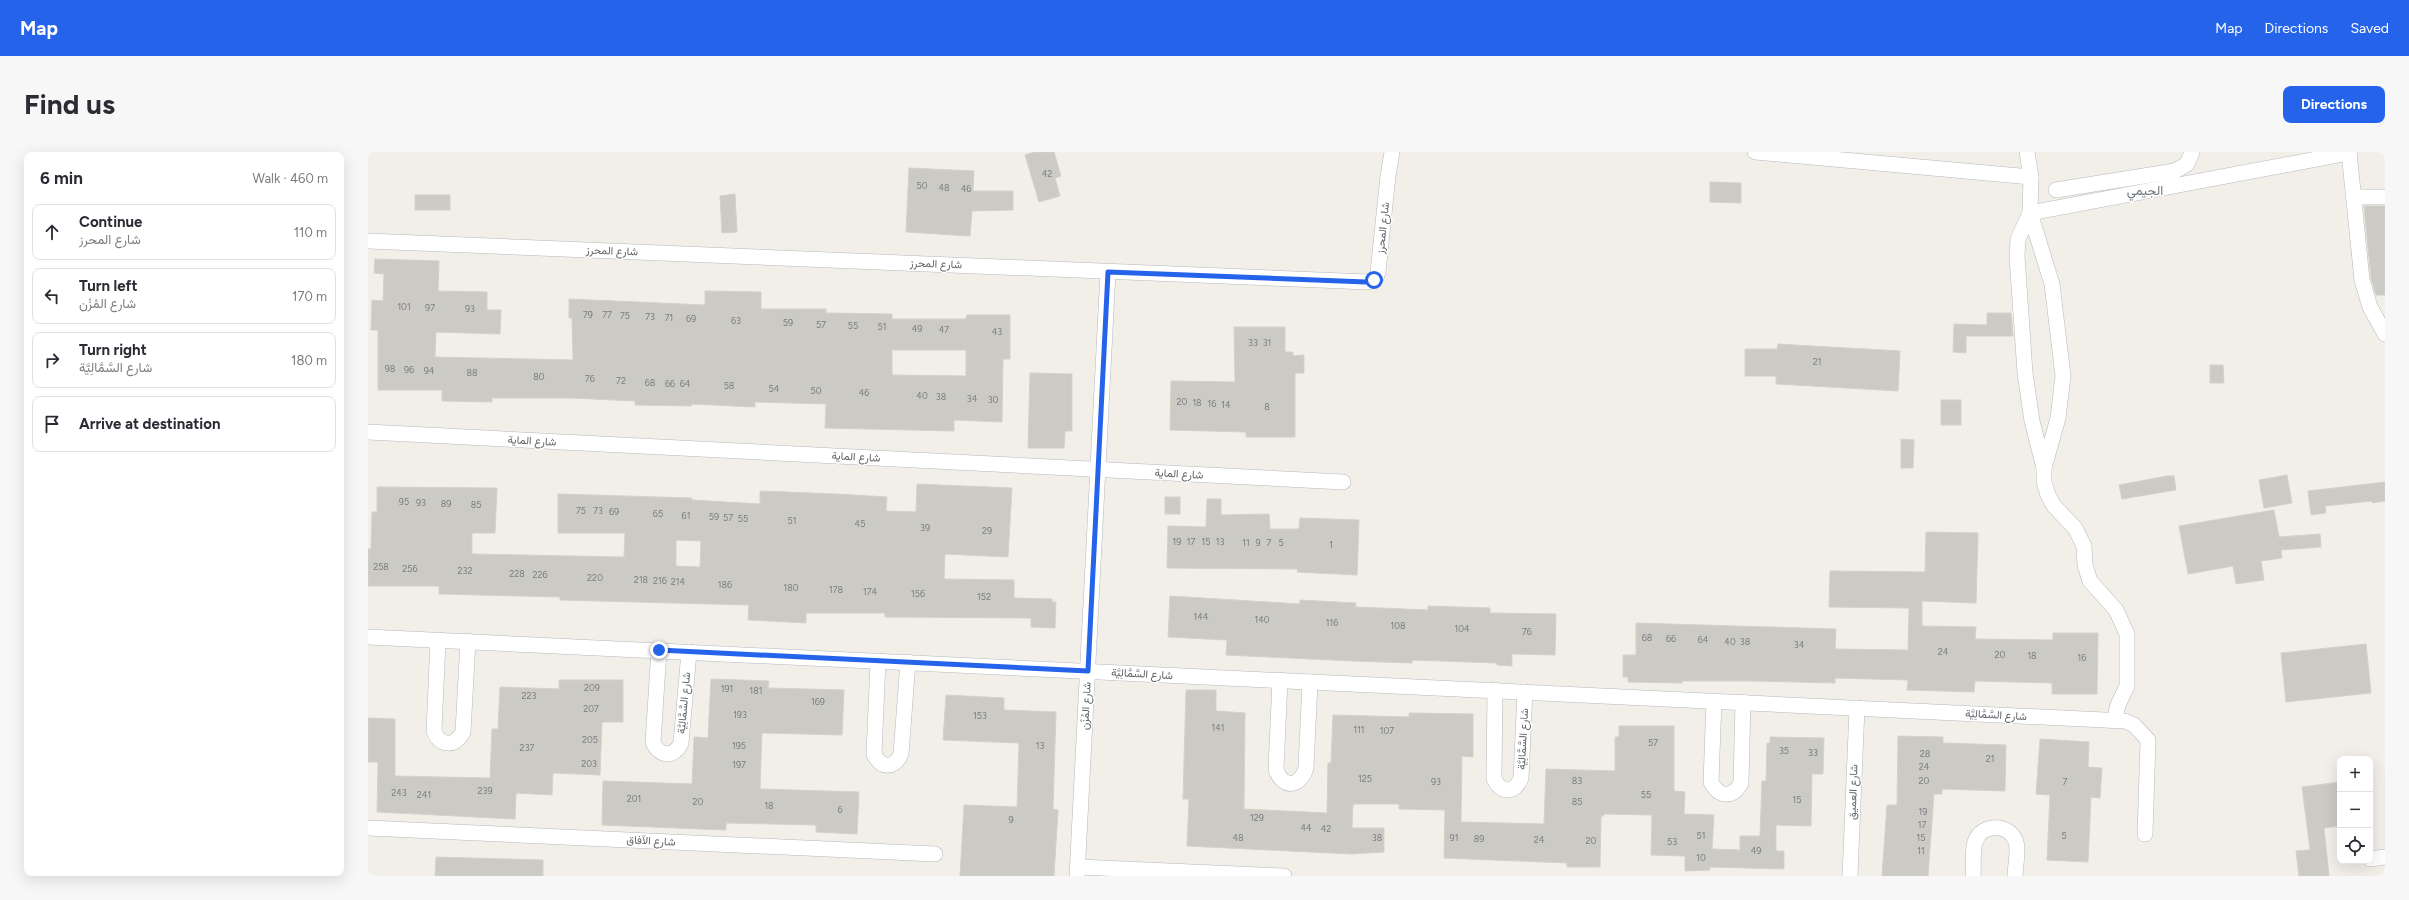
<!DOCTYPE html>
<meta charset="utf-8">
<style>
body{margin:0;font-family:Figtree,Vazirmatn,sans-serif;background:#f7f7f7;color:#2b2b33}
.controls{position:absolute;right:12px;bottom:12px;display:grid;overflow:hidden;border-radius:8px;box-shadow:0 4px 16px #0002}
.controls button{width:36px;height:36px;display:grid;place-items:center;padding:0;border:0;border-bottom:1px solid #e1e1e2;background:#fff;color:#2b2b33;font:20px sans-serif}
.stop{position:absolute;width:12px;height:12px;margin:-9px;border:3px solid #2563eb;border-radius:50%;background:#fff}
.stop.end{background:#2563eb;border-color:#fff;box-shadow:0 1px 4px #0008}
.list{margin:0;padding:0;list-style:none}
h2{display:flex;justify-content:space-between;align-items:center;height:52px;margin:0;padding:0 16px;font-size:17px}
h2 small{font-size:13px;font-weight:400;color:#7c7c81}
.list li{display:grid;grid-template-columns:26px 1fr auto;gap:12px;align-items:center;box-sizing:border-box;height:56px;margin:0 8px 8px;padding:0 8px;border:1px solid #e1e1e2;border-radius:8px}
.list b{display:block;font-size:15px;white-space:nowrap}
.list p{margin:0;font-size:13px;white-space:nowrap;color:#7c7c81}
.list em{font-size:13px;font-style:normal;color:#7c7c81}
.icon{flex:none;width:22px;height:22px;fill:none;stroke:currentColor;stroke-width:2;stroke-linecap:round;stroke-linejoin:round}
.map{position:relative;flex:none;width:2017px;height:724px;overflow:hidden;border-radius:8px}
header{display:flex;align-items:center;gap:24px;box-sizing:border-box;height:56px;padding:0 20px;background:#2563eb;color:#fff}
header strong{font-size:19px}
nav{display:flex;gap:22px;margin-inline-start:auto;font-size:14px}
.intro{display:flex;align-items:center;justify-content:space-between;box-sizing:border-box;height:96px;padding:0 24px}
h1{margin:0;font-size:28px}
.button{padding:10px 18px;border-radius:8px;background:#2563eb;color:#fff;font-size:14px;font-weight:700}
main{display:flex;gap:24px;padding:0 24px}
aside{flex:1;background:#fff;border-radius:8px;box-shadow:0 4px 16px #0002}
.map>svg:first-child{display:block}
.building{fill:#cccac5;stroke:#d6d1c6;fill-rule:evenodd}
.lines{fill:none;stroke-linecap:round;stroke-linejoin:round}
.street-casing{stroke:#b5b8bc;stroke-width:16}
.street{stroke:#fff;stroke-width:15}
.route{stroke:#2563eb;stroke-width:5}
.labels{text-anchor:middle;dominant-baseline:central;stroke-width:3;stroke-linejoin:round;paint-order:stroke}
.number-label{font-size:9px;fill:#7a7d7f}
.street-label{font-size:11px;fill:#5f6368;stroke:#fff}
.quarter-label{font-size:13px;fill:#70757a;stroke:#fff}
</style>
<header>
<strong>Map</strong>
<nav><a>Map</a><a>Directions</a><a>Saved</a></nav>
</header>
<div class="intro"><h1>Find us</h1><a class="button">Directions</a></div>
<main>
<aside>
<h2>6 min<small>Walk · 460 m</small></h2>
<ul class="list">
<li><svg class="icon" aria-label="ahead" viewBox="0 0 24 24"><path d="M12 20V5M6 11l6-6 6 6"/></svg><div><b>Continue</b><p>شارع المحرز</p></div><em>110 m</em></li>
<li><svg class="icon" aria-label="left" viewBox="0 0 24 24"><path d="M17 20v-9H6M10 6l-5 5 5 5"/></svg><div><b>Turn left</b><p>شارع المُزْن</p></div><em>170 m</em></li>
<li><svg class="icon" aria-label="right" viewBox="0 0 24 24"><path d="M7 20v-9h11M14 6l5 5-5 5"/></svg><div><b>Turn right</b><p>شارع السَّمَّالِيَّة</p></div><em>180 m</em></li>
<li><svg class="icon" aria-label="arrive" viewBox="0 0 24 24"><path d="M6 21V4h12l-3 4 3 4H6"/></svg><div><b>Arrive at destination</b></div></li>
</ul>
</aside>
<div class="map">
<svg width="2017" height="724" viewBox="0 0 2017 724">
<rect width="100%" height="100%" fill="#f1efe8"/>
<g class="building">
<path d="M667,0H686L693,24L687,26L692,44L671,50L657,3Z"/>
<path d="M541,16L606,19L605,39H645V58L604,59L602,84L538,80Z"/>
<path d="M1342,30L1373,31V51L1342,50Z"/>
<path d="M367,42L369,80L354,81L352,44Z"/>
<rect x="47" y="43" width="35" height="15"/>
<path d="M1996,54H2017V143H2008L2003,126Z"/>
<path d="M7,107L71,109L70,139L119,140V158H133L132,182L68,180L67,205L205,208L204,166H201V147L337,153V139L393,140V157H458V161L524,162V167H598L599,163H642V207H635L634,270L586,268V279L457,276L458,252L387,250V255L324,252L323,254L267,253V249L203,246H124V250L74,249V238H10V178H3L4,148L15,149L16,122L6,121ZM524,198H598V224L524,223Z"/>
<path d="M1619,161H1643L1645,184H1598V201L1585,200L1586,172L1619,173Z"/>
<path d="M866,175H917V200H925V204L936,203V221H927V285H878V280L802,278L803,229L867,230Z"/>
<path d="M1410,192L1532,199L1530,239L1408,232V224H1377V197H1409Z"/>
<path d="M1842,213H1855L1856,231H1842Z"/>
<path d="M662,221L704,222V279H697L696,296H660Z"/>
<rect x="1573" y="248" width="20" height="25"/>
<path d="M1533,287L1546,288L1545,316H1533Z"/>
<path d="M1919,323L1924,351L1896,356L1891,328Z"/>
<path d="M1799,324H1806L1808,338L1754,347L1751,333Z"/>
<path d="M2017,330V349L2004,351V349L1957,354L1958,361L1943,363L1940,339Z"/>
<path d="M549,332L644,336L640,405L577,402L576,427L646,428V446L684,447V450H688L687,476L663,475V466L517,465V461H438V471L380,468L381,453L192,448V445L71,442V434H0V397H3L4,360H9V335L129,336L127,381H104V402L256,405L257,381H190V342L324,346V348L392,352V339L468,342L519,345L518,359L548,360ZM308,388L333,389L332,415L308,414Z"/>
<rect x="797" y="345" width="15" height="17"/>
<path d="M839,347H853V363L901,362L902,377H931L932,366L991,368L989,423L929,420L930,417L799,416L800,374L838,375Z"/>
<path d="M1906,358L1911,385L1952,382L1953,395L1913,398L1914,406L1893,409L1896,428L1868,432L1865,414L1820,422L1811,374Z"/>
<path d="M1558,380L1610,381L1608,451L1554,449V474L1608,475L1607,487L1685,488V481H1730L1729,542H1684V531L1607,529L1606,540L1539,538L1540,528L1467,526V531L1386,529H1314V531L1260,530V525H1255V503H1268V471L1468,477L1467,497L1540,498L1541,456L1461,455L1462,419L1557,420Z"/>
<path d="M802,444L932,452V448L988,451L987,455L1060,458V454L1122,456V461L1188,462L1187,503L1144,502V514L1129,513V511L1044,508V511L985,509L858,503L859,488L800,485Z"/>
<path d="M1998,492L2003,541L1918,550L1913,501Z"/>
<path d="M343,527L401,529L400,536L476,538L474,583L394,581L392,637L491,640L489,682L448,680V673L358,671V678L234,673L235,629L324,632L326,585L340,586Z"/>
<path d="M191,528H255V570H234L232,623L185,621L184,643L148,641L147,667L9,660L10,610H0V566L27,567V624L122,626L124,577H130L132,535L191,537Z"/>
<path d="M818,538H848V559L877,561L876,657L959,661L960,611H963L965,563L1041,565V561L1105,562V605L1094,604L1093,670L1176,672L1178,617L1247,619V585H1251V574H1306V639L1317,640L1316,662L1346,663L1344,697L1372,698V684H1392L1394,629H1398L1399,591H1402V585L1456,586L1455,622H1444L1443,674L1408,673V699H1416V717L1342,715V718L1317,719V704L1283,703L1284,663L1236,662V664H1233L1232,715H1199V711L1076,706L1077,658L1031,657V652H985L984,676H1016V700L983,702L819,694L821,647H815Z"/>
<path d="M578,543L636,546V558L688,560L685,657L690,658L686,724H592L596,653L649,655L651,591L575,588Z"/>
<path d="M1530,584L1575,585V591L1638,593L1637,639L1574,637V642H1566L1560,724H1514L1519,653H1529Z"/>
<path d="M1672,587L1721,590L1720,615L1734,616L1732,646L1723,645L1720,710L1679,708L1682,643L1668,642Z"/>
<path d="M1972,630V674L1956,676L1961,724H1931L1928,699L1942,698L1934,635Z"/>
<path d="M68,705L175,708V724H67Z"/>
</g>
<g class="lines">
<defs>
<g id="street">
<path d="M1387,0L1663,25"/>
<path d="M1659,0L1663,25L1662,61L1684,132L1695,224L1690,266L1676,316"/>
<path d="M1981,0L1994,128L2002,155L2017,182"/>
<path d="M1688,38L1807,19L1819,12L1824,0"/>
<path d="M1986,45H2017"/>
<path d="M0,89L1000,130L1008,126L1010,120L1020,24L1024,0"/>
<path d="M0,280L975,330"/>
<path d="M0,485L1757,569L1766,573L1780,588L1777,682"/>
<path d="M70,488L66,579C72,595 87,595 95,580L100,489"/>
<path d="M291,498L285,590C291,605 306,606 313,591L321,500"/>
<path d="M510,509L506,602C513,617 526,617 533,602L540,510"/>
<path d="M912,528L908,617C914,637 932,636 938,616L942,530"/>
<path d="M1127,538L1126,626C1132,642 1147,642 1153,626L1157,540"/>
<path d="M1346,549L1343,630C1351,646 1365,646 1373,631L1375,550"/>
<path d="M1746,569L1750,553L1759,534V482L1748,458L1722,429L1717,413L1716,394L1707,376L1686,354L1680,343L1676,330V316L1664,269L1657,221L1649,104L1650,87L1662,61L1981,1"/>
<path d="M0,676L567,702"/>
<path d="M2002,707L2017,705"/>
<path d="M710,715L916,724"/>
<path d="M709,724L740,120"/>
<path d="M1482,724L1489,556"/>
<path d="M1605,724C1606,713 1604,700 1607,690C1613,671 1642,671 1648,690C1651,700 1647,714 1647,724"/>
</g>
</defs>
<use href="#street" class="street-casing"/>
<use href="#street" class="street"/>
</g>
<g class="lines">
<path class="route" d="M291,498L720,519L740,120L998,130L1006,128"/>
</g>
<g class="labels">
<g class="number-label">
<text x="679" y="21">42</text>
<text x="554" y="33">50</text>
<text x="576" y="35">48</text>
<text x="598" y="36">46</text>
<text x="36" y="154">101</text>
<text x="62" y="155">97</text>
<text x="102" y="156">93</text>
<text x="220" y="162">79</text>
<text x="239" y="162">77</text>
<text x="257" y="163">75</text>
<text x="282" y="164">73</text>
<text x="301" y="165">71</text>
<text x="323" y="166">69</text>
<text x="368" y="168">63</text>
<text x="420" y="170">59</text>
<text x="453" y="172">57</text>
<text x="485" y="173">55</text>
<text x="514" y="174">51</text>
<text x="549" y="176">49</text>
<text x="576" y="177">47</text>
<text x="629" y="179">43</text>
<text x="885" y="190">33</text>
<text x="899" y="190">31</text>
<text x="1449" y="209">21</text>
<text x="22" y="216">98</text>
<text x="41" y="217">96</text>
<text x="61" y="218">94</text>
<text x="104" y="220">88</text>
<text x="171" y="224">80</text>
<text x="222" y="226">76</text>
<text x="253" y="228">72</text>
<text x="282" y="230">68</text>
<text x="302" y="231">66</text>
<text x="317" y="231">64</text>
<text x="361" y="233">58</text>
<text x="406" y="236">54</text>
<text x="448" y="238">50</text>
<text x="496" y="240">46</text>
<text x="554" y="243">40</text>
<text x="573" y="244">38</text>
<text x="604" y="246">34</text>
<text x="625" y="247">30</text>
<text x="814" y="249">20</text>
<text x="829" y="250">18</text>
<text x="844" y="251">16</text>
<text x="858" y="252">14</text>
<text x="899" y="254">8</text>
<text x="36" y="349">95</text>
<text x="53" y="350">93</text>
<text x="78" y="351">89</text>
<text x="108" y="352">85</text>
<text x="213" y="358">75</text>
<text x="230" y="358">73</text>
<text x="246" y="359">69</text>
<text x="290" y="361">65</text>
<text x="318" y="363">61</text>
<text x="346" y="364">59</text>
<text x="360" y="365">57</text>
<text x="375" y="366">55</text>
<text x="424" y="368">51</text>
<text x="492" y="371">45</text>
<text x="557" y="375">39</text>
<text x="619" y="378">29</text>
<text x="809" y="389">19</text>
<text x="823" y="389">17</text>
<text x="838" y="389">15</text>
<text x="852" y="389">13</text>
<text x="878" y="390">11</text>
<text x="890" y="390">9</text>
<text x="901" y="390">7</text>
<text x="913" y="390">5</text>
<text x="963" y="392">1</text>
<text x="13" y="414">258</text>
<text x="42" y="416">256</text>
<text x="97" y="418">232</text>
<text x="149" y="421">228</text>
<text x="172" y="422">226</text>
<text x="227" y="425">220</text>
<text x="273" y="427">218</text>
<text x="292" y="428">216</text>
<text x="310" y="429">214</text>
<text x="357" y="432">186</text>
<text x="423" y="435">180</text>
<text x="468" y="437">178</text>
<text x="502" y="439">174</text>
<text x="550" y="441">156</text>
<text x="616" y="444">152</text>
<text x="833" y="464">144</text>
<text x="894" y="467">140</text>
<text x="964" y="470">116</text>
<text x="1030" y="473">108</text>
<text x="1094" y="476">104</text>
<text x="1159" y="479">76</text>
<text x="1279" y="485">68</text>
<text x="1303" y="486">66</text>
<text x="1335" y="487">64</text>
<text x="1362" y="489">40</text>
<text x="1377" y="489">38</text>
<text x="1431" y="492">34</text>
<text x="1575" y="499">24</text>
<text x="1632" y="502">20</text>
<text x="1664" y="503">18</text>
<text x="1714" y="505">16</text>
<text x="224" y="535">209</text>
<text x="359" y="536">191</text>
<text x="388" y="538">181</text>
<text x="161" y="543">223</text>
<text x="450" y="549">169</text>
<text x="223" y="556">207</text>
<text x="372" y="562">193</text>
<text x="612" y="563">153</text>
<text x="850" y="575">141</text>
<text x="991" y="577">111</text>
<text x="1019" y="578">107</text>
<text x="222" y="587">205</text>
<text x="1285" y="590">57</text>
<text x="371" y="593">195</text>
<text x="672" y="593">13</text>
<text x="159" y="595">237</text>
<text x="1416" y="598">35</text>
<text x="1445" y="600">33</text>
<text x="1557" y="601">28</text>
<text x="1622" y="606">21</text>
<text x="221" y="611">203</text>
<text x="371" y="612">197</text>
<text x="1556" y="614">24</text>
<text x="997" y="626">125</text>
<text x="1209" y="628">83</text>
<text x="1556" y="628">20</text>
<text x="1068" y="629">93</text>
<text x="1697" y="629">7</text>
<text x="117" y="638">239</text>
<text x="31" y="640">243</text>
<text x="56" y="642">241</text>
<text x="1278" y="642">55</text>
<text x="266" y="646">201</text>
<text x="1429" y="647">15</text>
<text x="330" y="649">20</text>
<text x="1209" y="649">85</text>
<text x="401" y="653">18</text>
<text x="472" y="657">6</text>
<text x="1555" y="659">19</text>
<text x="889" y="665">129</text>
<text x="643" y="667">9</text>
<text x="1554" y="672">17</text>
<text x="938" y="675">44</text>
<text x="958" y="676">42</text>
<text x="1333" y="683">51</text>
<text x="1696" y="683">5</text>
<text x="870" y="685">48</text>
<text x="1009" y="685">38</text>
<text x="1086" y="685">91</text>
<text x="1553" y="685">15</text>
<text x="1111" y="686">89</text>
<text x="1171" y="687">24</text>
<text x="1223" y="688">20</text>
<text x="1304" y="689">53</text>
<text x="1388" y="698">49</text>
<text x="1553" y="698">11</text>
<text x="1333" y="705">10</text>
</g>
<g class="street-label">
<text transform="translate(1015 76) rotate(-84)">شارع المحرز</text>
<text transform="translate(244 99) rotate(2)">شارع المحرز</text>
<text transform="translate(568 112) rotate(2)">شارع المحرز</text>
<text transform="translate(164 289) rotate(3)">شارع الماية</text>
<text transform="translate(488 305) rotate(3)">شارع الماية</text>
<text transform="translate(811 322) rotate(3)">شارع الماية</text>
<text transform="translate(774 522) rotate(3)">شارع السَّمَّالِيَّة</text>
<text transform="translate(316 551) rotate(-85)">شارع السَّمَّالِيَّة</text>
<text transform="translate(718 554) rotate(-87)">شارع المُزْن</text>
<text transform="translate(1628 563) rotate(3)">شارع السَّمَّالِيَّة</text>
<text transform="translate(1155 587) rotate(-87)">شارع السَّمَّالِيَّة</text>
<text transform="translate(1485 640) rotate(-88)">شارع العميق</text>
<text transform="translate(283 689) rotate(3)">شارع الآفاق</text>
</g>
<g class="quarter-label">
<text x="1777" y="38">الجيمي</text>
</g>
</g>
</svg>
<div class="controls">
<button>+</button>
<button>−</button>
<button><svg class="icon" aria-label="locate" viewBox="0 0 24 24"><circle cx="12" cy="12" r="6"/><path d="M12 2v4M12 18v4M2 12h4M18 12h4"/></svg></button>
</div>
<div class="stop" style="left:1006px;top:128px"></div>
<div class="stop end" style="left:291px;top:498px"></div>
</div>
</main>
